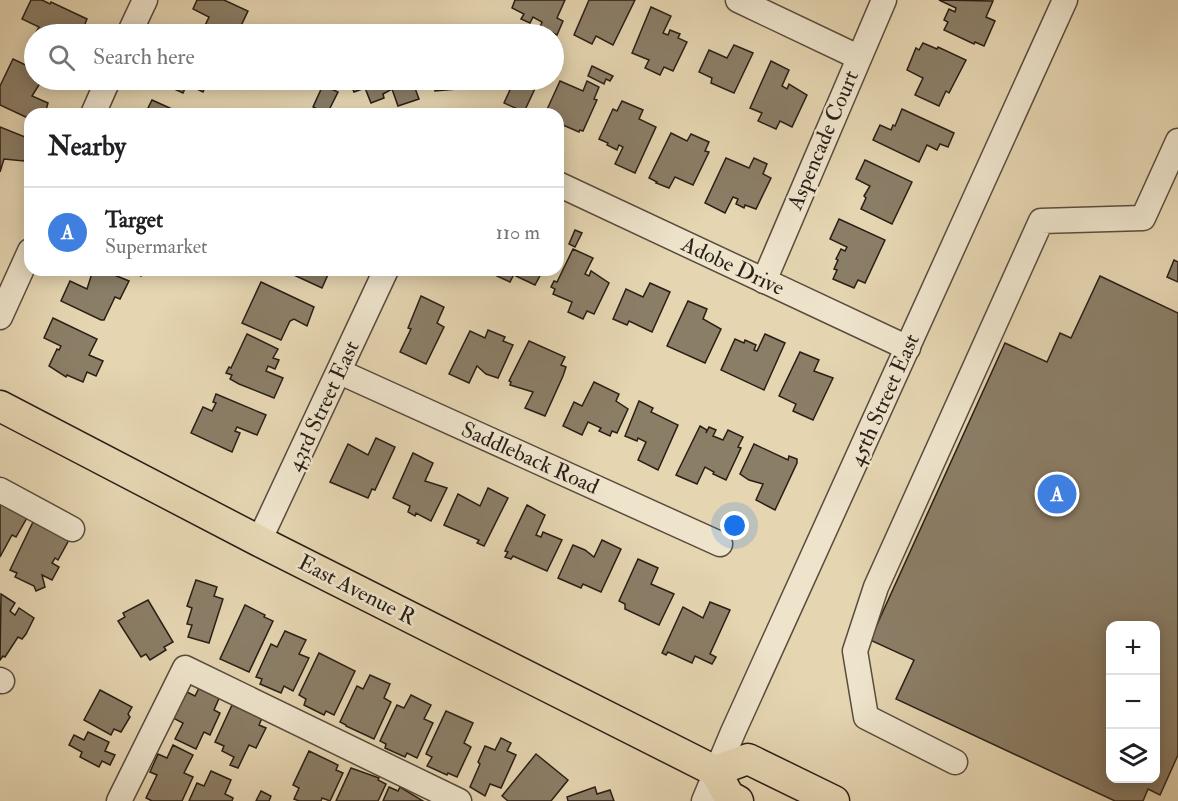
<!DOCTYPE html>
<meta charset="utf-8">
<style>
body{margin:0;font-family:"IM FELL Double Pica",serif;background:#f6f6f6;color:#202124}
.controls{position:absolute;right:18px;bottom:18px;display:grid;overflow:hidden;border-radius:12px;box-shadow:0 3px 15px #0003}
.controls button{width:54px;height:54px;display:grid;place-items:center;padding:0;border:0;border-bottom:2px solid #e0e0e0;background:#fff;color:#202124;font:30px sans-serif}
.you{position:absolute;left:735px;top:526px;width:21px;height:21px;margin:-15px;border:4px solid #fff;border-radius:50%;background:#1a73e8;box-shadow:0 0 0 9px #1a73e833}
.badge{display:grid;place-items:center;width:39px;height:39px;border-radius:50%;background:#d93025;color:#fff;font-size:20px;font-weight:700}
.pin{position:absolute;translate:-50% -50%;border:3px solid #fff;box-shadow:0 2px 6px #0006}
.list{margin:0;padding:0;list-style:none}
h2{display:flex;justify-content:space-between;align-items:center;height:78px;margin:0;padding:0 24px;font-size:26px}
h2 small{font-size:20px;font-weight:400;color:#757577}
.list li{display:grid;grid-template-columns:39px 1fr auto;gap:18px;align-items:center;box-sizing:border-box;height:90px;padding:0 24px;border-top:2px solid #e0e0e0}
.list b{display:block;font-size:22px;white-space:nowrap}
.list p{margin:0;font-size:20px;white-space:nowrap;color:#757577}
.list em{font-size:20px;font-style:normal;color:#757577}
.icon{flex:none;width:33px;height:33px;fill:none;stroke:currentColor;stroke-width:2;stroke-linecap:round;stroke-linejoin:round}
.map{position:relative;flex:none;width:1178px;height:801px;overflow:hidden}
.search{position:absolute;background:#fff;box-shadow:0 3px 15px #0003;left:24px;top:24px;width:540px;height:66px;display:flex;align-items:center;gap:15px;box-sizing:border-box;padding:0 21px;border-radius:33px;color:#757577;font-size:22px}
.panel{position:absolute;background:#fff;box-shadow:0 3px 15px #0003;left:24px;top:108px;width:540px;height:168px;border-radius:18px}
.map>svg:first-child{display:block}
.building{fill:#8b7e67;stroke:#291f16;stroke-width:1.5;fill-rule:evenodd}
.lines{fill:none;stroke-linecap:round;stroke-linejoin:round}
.minor-casing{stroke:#584c3d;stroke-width:27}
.major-casing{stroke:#291f16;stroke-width:33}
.minor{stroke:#eee4cc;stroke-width:24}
.major{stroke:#e5d5b1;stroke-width:30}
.labels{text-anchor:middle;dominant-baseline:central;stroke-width:5;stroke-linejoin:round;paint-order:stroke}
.street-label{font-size:22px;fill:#291f16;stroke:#eee4cc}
</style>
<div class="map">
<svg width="1178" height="801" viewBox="0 0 1178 801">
<rect width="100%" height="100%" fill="#e5d5b1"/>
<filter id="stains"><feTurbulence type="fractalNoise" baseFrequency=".00333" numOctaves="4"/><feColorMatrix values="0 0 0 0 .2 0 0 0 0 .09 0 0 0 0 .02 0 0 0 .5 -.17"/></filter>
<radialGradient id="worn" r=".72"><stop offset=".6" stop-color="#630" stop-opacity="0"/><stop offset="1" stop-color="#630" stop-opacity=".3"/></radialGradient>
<g class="building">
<path d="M31,0H42L50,4L51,2L87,19L81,34H35L39,27L22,19Z"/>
<path d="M197,0H224L248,11L239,30L248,34H201L209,17L193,9Z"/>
<path d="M515,0H565L557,18L563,21L557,35L540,27L542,22L533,17L530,23L521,19L524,14L512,8Z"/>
<path d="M589,0H635L613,45L596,36L592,44L574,35Z"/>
<path d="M939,0L993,1L986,17L995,21L984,46L975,42L974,44L944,30L948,22L944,20L949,9L955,12L956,8Z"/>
<path d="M651,7L671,16L663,33L668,35L670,30L680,34L678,38L687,42L673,71L664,67L660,75L645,68L649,60L632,53Z"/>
<path d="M468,28L469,34H430V31Z"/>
<path d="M923,43L937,49L938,47L966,60L949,93L946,91L939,106L915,95L923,78L907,70L916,48L919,50Z"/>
<path d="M734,45L753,53L734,93L711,83L712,78L699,72L709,50L727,58Z"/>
<path d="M13,59L34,69V80H42L32,96L48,103L45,114H30V119L0,105V86Z"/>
<path d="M771,61L789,70L782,86L787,89L789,84L807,95L792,127L780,121L776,129L758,121L762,113L750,108Z"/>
<path d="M592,66L613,76L610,81L606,79L604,84L588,76Z"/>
<path d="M163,80H208L203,92L187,84L183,93L161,83Z"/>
<path d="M349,80H412L419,99L398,106L392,89L383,94L384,98L371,103L365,88L354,92Z"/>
<path d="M434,80H456L457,89L435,91Z"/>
<path d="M494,80H539L524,112L504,103L510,90L493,82Z"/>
<path d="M560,81L583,91L587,81L599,87L594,99L597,100L583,131L580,130L579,132L563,125L559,135L558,114H545Z"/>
<path d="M323,85L338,92L327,114L313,107Z"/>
<path d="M152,100L183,114H145Z"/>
<path d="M622,101L643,110L639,119L656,127L635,173L615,164L623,147L619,145L617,150L607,145L608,143L599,139L613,109L617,111Z"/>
<path d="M902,109L954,133L948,147L940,144L937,150L927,145L919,162L873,140L880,125L891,130L893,125L895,126Z"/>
<path d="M0,127L30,139V147L24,161L4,159L0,172Z"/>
<path d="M671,133L687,141L691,134L709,142L705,151L709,152L693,185L675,177L669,188L656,183L657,182L649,178Z"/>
<path d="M726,158L749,168L754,158L767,164L763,174L771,178L756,209L745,205L744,208L736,204L738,199L733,197L725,213L705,203Z"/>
<path d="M865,160L912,182L892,224L861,209L866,198L864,196L870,186L856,179Z"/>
<path d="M839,219L885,240L865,283L858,280L854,288L833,279L837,270L834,269L838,260L836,259L841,249L845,251L847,247L830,239Z"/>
<path d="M575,230L582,233L575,247L569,244Z"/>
<path d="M573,249L593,258L585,274L589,276L591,271L609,283L594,314L587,311L583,319L568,312L572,302L553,294L555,289L551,287L554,281L557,282Z"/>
<path d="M1174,260L1178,262V282L1167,277Z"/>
<path d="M93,270H102L129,281L120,299L115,297L104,320H101L61,301L70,281L87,289Z"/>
<path d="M121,270H144L141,276L130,271L129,274Z"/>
<path d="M283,270H330L322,288Z"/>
<path d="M499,270H516L510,282L497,276Z"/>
<path d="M518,270H543L535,285L516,276Z"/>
<path d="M1100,276L1178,313V755L1160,795L1148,789L1143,801H1115L896,699L914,660L870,640L1005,343L1047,362L1060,333L1071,338ZM1110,626H1156V778H1110Z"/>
<path d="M261,282L314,307L307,326L294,319L290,321L281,340L242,323Z"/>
<path d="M650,283L670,292L652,332L629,321L627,325L613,319L626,289L643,297Z"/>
<path d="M421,296L444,307L437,323L444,327L426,364L400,352L411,329L408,328Z"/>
<path d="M688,301L707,309L703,319L721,329L705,363L667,346Z"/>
<path d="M53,318L97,339L89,355L103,361L96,376L87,372L83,382L67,375L66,377L49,366L57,349L59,350L61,346L44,338Z"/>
<path d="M488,330L505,337L503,341L513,345L498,378L486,374L477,366L469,383L449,374L470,331L485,338Z"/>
<path d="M247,334L278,349L273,358L279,360L275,369L268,366L266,371L283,378L274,398L239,384L230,379L232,375L226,373L229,367L231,368Z"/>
<path d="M765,334L785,343L764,390L721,370L735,339L744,343L745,340L756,345L754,350L757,351Z"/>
<path d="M529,341L565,357L561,365L566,367L563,376L545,416L525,408L533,392L510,385L511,382L509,381Z"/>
<path d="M800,352L819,360L814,371L833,378L813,420L793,411L796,404L779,396Z"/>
<path d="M594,382L619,394L616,401L628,409L617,433L612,431L610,436L599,431L601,428L588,422L582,435L563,426L574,402L582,406Z"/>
<path d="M216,394L266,415L257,435L237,427L235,431L240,433L232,452L191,433L203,407L212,411L216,403L213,402Z"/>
<path d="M639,401L653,408L651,412L678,425L658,470L638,460L646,442L638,438L637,441L625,436Z"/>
<path d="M700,426L707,430L706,433L709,427L716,430L713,436L723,440L728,430L743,437L738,447L741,448L726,480L713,474L714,472L705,467L697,484L676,475Z"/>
<path d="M376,438L395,447L375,490L372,489L368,498L330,482L348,444L368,455Z"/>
<path d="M754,444L788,460L789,456L797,459V463L775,510L756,500L763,484L749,480L740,474Z"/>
<path d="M413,453L433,463L425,481L447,488L431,521L416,513L415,516L408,512L410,506L393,498Z"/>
<path d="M488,488L508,498L484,546L477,543L479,540L444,525L458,494L480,506Z"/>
<path d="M0,500L28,516L16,537L12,535L0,557Z"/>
<path d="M527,505L545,515L536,535L541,537L543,532L562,540L547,571L513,556L511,559L505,557L508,552L505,551Z"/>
<path d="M33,522L70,538L58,560L55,558L52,563L59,567L52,580L42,575L45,587L36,591L34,586L15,577L17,573L10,570Z"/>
<path d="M602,540L621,549L601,592L583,584L581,588L558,578L573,545L585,550L594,557Z"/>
<path d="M638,559L658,568L651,584L674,594L659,625L625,609V604L619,601Z"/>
<path d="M196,580L217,587L214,596L223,599L209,643L188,637L192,625L187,624L192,608L187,606Z"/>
<path d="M1,594L15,603L10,611L15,615L19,608L34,618L26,634L22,639L18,637L5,657L3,656L0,660Z"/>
<path d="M148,600L173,642L164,647L166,650L150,660L146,654L141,657L118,621L125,617L123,613Z"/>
<path d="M710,602L730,610L710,654L716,657L712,664L695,656L692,663L668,652L666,655L662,653L683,607L703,618Z"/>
<path d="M245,605L265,615L264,617L273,621L249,672L220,659Z"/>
<path d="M285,631L306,640L299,654L309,658L293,691L284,686L281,693L260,684L262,679L256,677L271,644L277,647Z"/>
<path d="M319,653L355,671L334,715L326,711L324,715L304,705L306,699L299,695Z"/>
<path d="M370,675L390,684L384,698L391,702L374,739L346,726V725L340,722L357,686L363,689Z"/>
<path d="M200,686L220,696L214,710L220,713L210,735L204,732L196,749L175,739L183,723L173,718L185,691L195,696Z"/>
<path d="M100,690L132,707L128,714L130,717L121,732L114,729L111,735L84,720Z"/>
<path d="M411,695L431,705L424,719L433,723L417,758L407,753L405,757L385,748L386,744L380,741L397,705L404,708Z"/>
<path d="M232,705L262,718L259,725L266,728L256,748L249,745L238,768L230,765L234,757L222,751L224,746L215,742Z"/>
<path d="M446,711L473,723L464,743L471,747L457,777L448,773L447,775L427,766L432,757L426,754Z"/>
<path d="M88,732L109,742L105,751L115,755L110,765L102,761L99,767L80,757L82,752L69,745L74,735L84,740Z"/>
<path d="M501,738L511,743L507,751L516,755L501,788L490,784L485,796L470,787L480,764L478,762L485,746L495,750Z"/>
<path d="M173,745L193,755L184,773L193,777L182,801H152L146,798L157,775L150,772L158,754L167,758Z"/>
<path d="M309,751L338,765L336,770L343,773L330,801L322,798L321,801H299L294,799L299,788L293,785Z"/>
<path d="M536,754L568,780L551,801H508L502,796Z"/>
<path d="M351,768L379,778L378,780L386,784L378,801H336Z"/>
<path d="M211,771L231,780L225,794L233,798L232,801H189L197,783L204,786Z"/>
<path d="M389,787L398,791L400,787L423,801H383Z"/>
<path d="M595,787L597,794L610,790L614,801H568L567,797Z"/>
<path d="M261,791L271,796L269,801H256Z"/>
</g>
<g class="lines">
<defs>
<g id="minor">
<path d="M738,0L858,57"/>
<path d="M129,34L145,0"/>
<path d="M93,114L108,80"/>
<path d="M558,184L908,348"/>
<path d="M764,281L884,0"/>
<path d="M0,317L30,251"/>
<path d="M340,372L720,544"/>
<path d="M0,490L72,529"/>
<path d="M259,541L386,270"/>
<path d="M0,680L2,681"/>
<path d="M955,762L866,717L855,651L876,587L1041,221L1143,218L1178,141"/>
<path d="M119,801L185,668L459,801"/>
<path d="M704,801L733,732L1065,0"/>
</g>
<g id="major">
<path d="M0,406L259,541L715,771L729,796L738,801"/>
<path d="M715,771L748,759L834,801"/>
</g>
</defs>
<use href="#minor" class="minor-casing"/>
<use href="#major" class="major-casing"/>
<use href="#minor" class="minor"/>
<use href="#major" class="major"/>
</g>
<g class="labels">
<g class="street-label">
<text transform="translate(823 140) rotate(-67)">Aspencade Court</text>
<text transform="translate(733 266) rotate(25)">Adobe Drive</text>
<text transform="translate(884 400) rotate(-66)">45th Street East</text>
<text transform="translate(323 406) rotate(-65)">43rd Street East</text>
<text transform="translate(530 458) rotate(24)">Saddleback Road</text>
<text transform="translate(357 590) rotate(27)">East Avenue R</text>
</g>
</g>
<rect width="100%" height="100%" filter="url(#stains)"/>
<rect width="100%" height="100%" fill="url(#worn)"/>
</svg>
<div class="controls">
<button>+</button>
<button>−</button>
<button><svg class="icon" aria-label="layers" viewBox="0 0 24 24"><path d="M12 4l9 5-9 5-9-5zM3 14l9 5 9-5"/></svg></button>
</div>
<div class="you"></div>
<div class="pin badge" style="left:1057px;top:494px;background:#3f7fe0">A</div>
<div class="search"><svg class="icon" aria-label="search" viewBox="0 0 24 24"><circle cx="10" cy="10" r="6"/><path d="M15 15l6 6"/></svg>Search here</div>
<section class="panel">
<h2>Nearby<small></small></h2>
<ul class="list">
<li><span class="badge" style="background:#3f7fe0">A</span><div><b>Target</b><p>Supermarket</p></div><em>110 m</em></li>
</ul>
</section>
</div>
